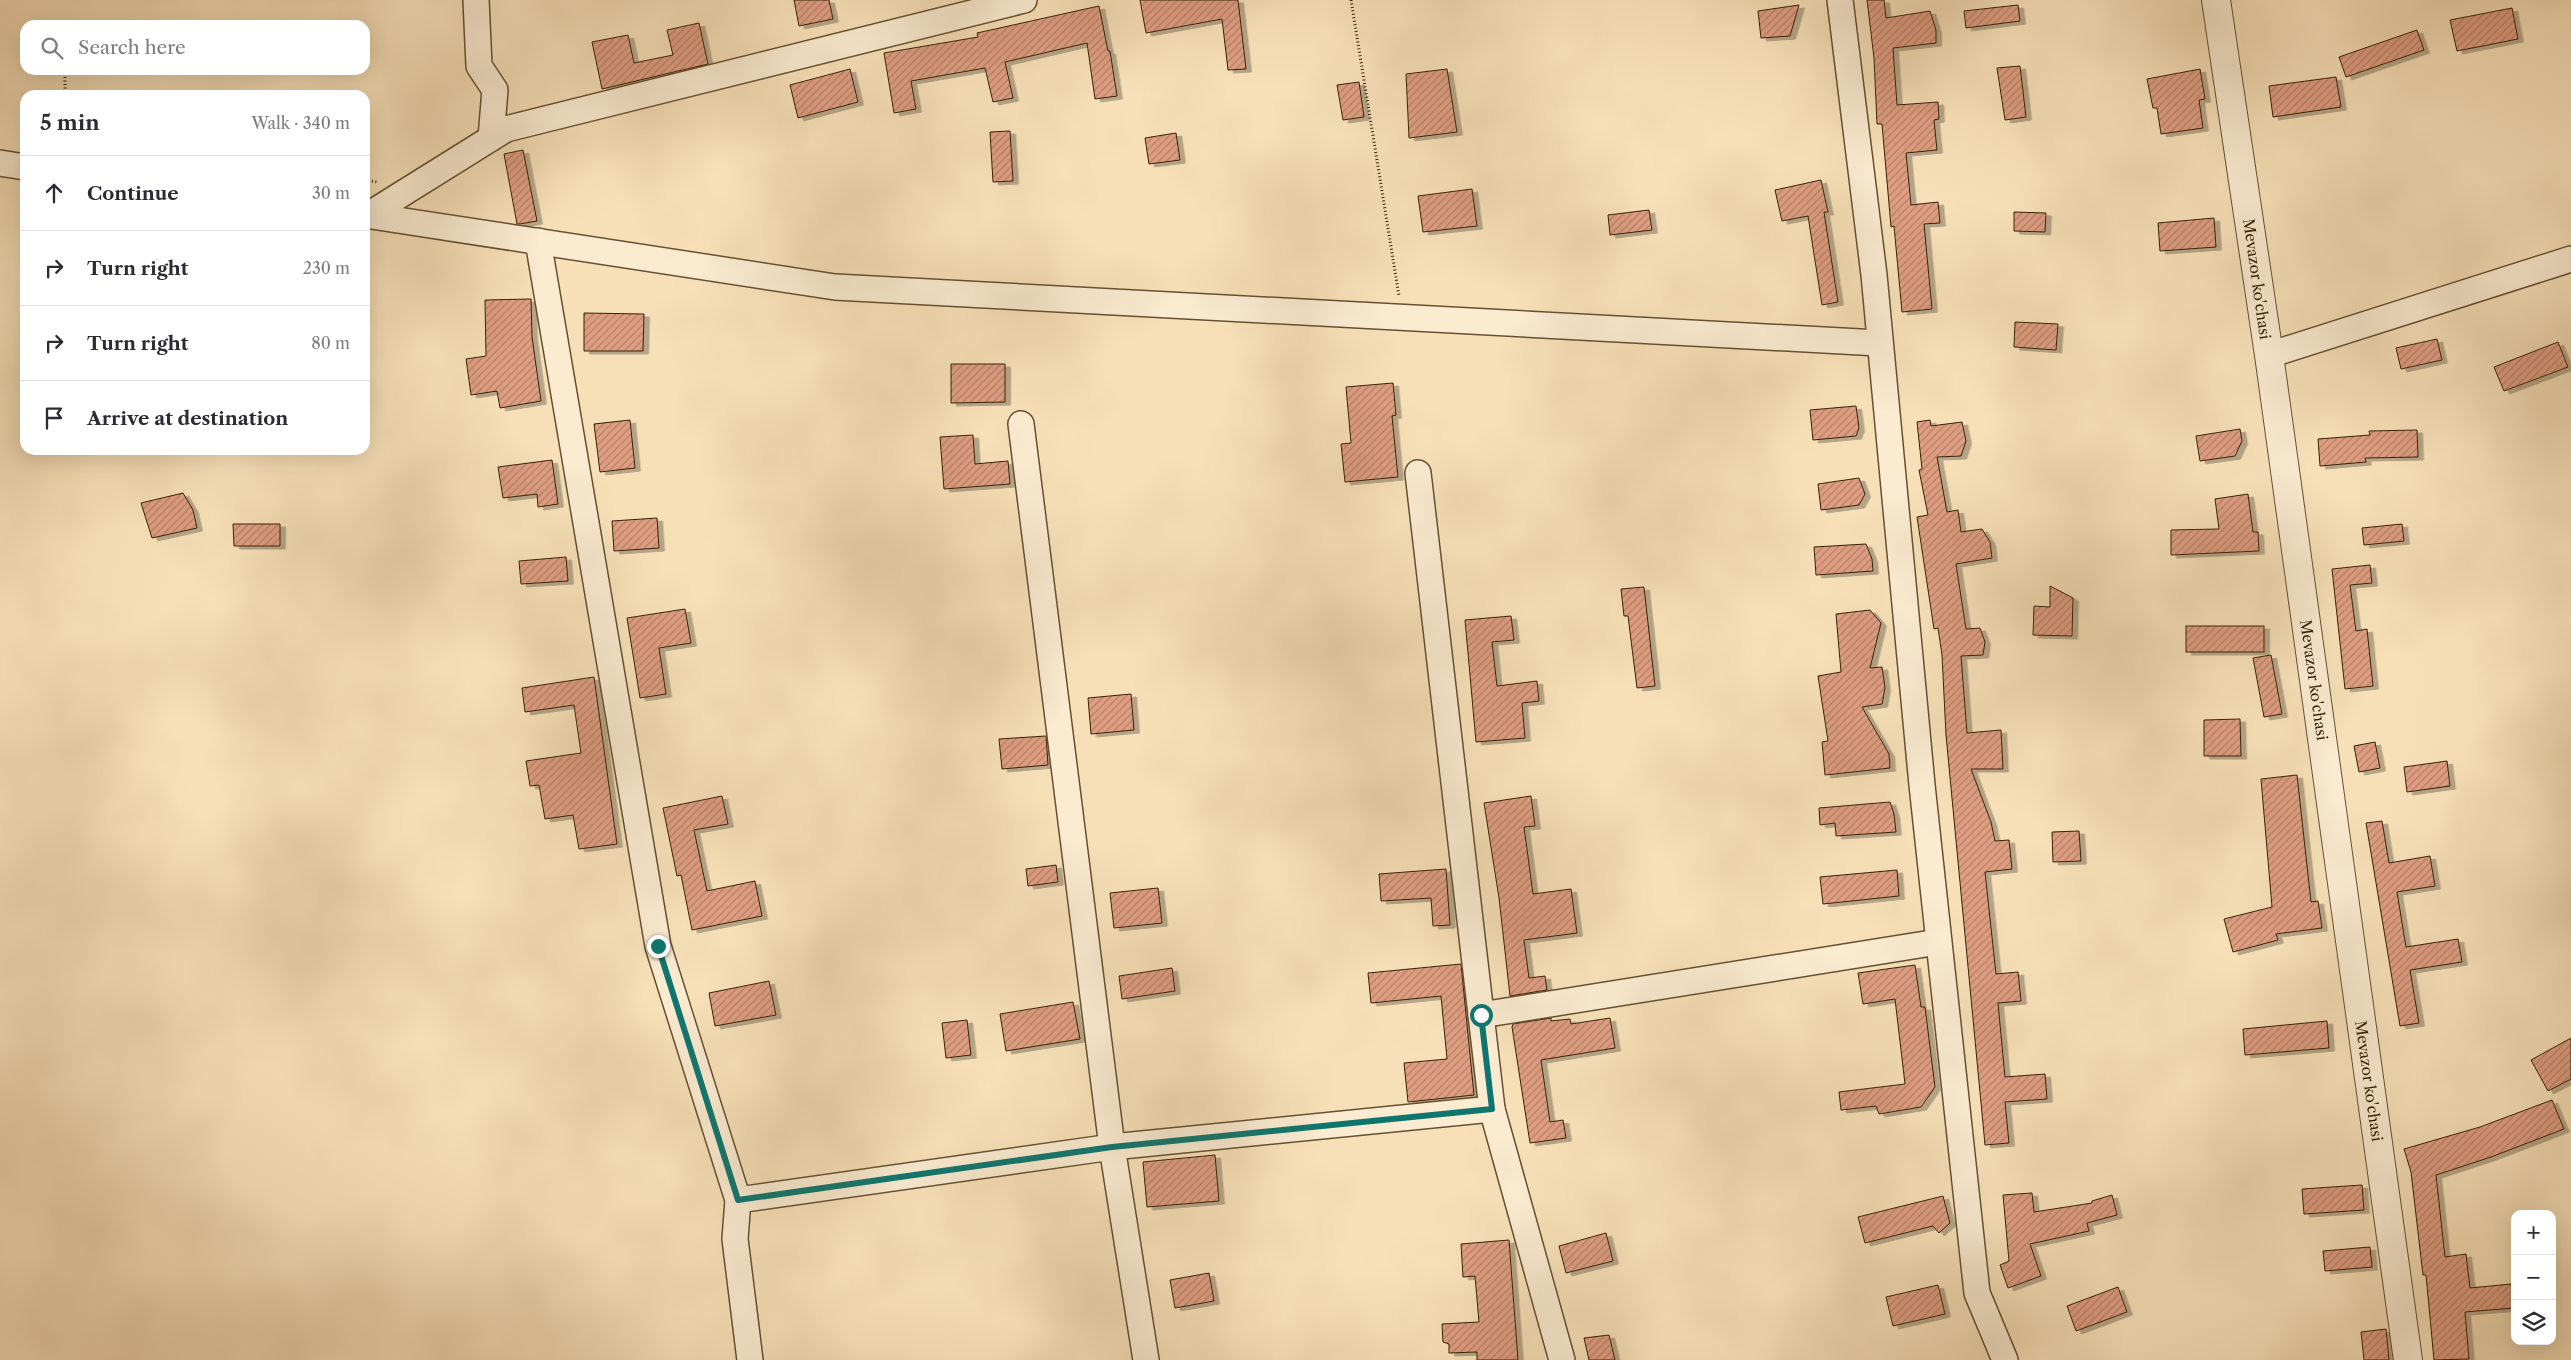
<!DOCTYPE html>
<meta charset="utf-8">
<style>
body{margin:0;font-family:"Libre Caslon Text",serif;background:#f7f7f7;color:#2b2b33}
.controls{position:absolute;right:15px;bottom:15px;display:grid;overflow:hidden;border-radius:10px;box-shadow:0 5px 20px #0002}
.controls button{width:45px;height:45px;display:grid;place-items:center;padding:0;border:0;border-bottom:1px solid #e1e1e2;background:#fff;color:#2b2b33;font:25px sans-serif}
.stop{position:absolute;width:15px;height:15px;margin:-11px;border:4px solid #0f766e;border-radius:50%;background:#fff}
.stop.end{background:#0f766e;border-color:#fff;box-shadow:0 1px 5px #0008}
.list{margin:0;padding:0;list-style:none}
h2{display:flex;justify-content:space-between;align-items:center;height:65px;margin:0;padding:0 20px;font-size:21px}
h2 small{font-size:16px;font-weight:400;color:#7c7c81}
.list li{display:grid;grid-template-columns:32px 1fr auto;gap:15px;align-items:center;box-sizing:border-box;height:75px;padding:0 20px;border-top:1px solid #e1e1e2}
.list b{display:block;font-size:19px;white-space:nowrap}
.list em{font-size:16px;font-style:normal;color:#7c7c81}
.icon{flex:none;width:28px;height:28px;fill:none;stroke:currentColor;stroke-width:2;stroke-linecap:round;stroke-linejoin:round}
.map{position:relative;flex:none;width:2571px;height:1360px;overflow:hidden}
.search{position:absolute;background:#fff;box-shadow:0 5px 20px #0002;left:20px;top:20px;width:350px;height:55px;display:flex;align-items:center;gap:12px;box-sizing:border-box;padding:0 18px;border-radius:15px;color:#7c7c81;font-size:19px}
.panel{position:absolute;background:#fff;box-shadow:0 5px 20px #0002;left:20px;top:90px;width:350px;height:365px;border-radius:15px}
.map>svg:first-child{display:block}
.building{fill:url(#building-hatch);stroke:#362004;filter:url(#shadow)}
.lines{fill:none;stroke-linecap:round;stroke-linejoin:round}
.minor-casing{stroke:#665031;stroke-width:28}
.tertiary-casing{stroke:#665031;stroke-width:30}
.path{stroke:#362004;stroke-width:3;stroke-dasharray:1 2.5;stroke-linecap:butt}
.minor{stroke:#faebd1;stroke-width:25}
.tertiary{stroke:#faebd1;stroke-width:28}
.route{stroke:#0f766e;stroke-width:6}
.labels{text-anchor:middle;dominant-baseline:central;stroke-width:4;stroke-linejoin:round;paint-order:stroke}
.street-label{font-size:15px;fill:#362004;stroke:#faebd1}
</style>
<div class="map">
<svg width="2571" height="1360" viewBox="0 0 2571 1360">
<defs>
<pattern id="building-hatch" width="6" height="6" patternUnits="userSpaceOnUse" patternTransform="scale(1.25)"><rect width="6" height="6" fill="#df9e82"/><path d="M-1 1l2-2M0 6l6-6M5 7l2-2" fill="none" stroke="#b68068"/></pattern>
<filter id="shadow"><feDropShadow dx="5.5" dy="3" stdDeviation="0" flood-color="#0004"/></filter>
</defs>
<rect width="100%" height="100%" fill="#f7e0b8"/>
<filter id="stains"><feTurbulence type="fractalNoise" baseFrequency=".004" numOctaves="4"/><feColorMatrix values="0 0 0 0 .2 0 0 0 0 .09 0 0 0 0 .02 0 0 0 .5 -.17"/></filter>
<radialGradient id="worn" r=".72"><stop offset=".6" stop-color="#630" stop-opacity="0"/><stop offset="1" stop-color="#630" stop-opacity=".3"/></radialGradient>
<g class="building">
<path d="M794,0H829L833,19L799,26Z"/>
<path d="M1140,0H1238L1246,69L1228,70L1222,19L1146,33Z"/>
<path d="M1867,0H1884L1886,18L1930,11L1936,30V43L1893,48L1897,105L1938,102L1939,119L1934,120L1937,150L1906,153L1911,205L1938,202L1940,223L1924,224L1932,309L1902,312L1894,226L1891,227L1882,124H1877L1874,58Z"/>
<path d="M1799,5L1790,36L1761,38L1758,11Z"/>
<path d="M2018,5L2020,21L1966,28L1964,11Z"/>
<path d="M1099,6L1108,51H1110L1117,96L1095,99L1087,43L1005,62L1013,98L993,102L985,68L911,81L916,109L894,113L884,53L978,37L977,33Z"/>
<path d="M2512,8L2518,39L2457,51L2450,20Z"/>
<path d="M699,23L708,64L602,89L592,42L628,35L634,63L673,55L667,30Z"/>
<path d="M2417,30L2424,50L2346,77L2339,57Z"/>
<path d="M2020,66L2026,117L2005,120L1997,68Z"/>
<path d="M850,69L858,102L798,118L790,85Z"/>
<path d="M1447,69L1457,132L1409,138L1406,74Z"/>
<path d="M2200,69L2205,99L2199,100L2203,128L2161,134L2157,108H2153L2147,79Z"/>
<path d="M2336,77L2341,107L2273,117L2269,86Z"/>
<path d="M1359,82L1364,117L1343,120L1337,85Z"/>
<path d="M1010,131L1013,181L993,182L990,132Z"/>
<path d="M1176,133L1180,160L1149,164L1145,138Z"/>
<path d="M523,150L537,221L520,224H517L504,154Z"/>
<path d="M1821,180L1828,212H1824L1838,302L1822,305L1808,216L1782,221L1775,190Z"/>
<path d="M1472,189L1477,226L1423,232L1418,196Z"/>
<path d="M1649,210L1652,230L1610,235L1608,215Z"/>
<path d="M2014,212L2046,213L2045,232L2014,231Z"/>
<path d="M2214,218L2216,247L2160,251L2158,223Z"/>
<path d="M531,299L532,337L541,401L500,408L497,391L471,395L466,359L486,356L485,300Z"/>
<path d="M584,313L644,314L643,351H584Z"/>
<path d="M2015,322L2058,324L2056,350L2014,347Z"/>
<path d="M2437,339L2442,360L2401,369L2396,348Z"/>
<path d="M2558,342L2568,367L2504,391L2494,367Z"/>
<path d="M951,364H1005V402L951,403Z"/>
<path d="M1393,383L1396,415L1392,416L1398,477L1345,482L1341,444L1351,443L1346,387Z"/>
<path d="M1856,406L1859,428L1856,436L1813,440L1810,410Z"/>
<path d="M630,420L635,468L600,472L594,424Z"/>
<path d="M1930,420L1931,426L1962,422L1966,441L1961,456L1937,457L1947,512L1958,510L1961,532L1982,529L1990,542L1992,558L1956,564L1966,629L1980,628L1985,642L1983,655L1961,656L1967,733L2001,730L2003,769H1971L1991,822L1995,841L2009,840L2012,869L1985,872L1996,974L2018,972L2021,1001L1998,1003L2005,1077L2045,1074L2047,1099L2005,1102L2009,1143L1985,1145L1946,735L1942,655L1938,628L1934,629L1917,517L1928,515L1919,470L1922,469L1917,422Z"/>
<path d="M2240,429L2242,441L2235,456L2200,461L2196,436Z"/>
<path d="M2417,430L2418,457L2365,458L2366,462L2320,466L2318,439L2370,435L2369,431Z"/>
<path d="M973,435L975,464L1008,461L1010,484L944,489L940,437Z"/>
<path d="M552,460L558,504L538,507L537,494L503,498L498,467Z"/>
<path d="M1859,478L1865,494L1859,505L1821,510L1818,484Z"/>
<path d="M183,493L193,510L197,528L152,538L141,503Z"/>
<path d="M2248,494L2253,532H2258L2259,551L2171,555V530L2219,529L2215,499Z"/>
<path d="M657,518L659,548L614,551L612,521Z"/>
<path d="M233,524H280V546H234Z"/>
<path d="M2402,524L2404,541L2364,545L2362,528Z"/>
<path d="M1866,544L1872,559L1873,571L1816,575L1814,547Z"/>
<path d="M566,557L568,581L521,584L519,561Z"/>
<path d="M2370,565L2372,583L2350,585L2356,631L2367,629L2373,686L2345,689L2332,569Z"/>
<path d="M2050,586L2073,598L2072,636L2033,635L2034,606L2050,607Z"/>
<path d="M1644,587L1655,686L1637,688L1628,616H1624L1621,589Z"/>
<path d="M685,609L691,643L659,648L666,694L640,698L627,618Z"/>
<path d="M1870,610L1881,623L1870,668L1882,667L1885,688L1882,704L1862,707L1889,754L1890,768L1825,775L1822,742L1828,741L1818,676L1841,672L1836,614Z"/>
<path d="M1511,616L1514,640L1492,642L1497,686L1537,681L1539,701L1522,703L1525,738L1476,742L1465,620Z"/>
<rect x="2186" y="626" width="78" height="26"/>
<path d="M2271,655L2282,714L2264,717L2253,658Z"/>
<path d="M594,677L617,844L579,849L573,815L545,819L539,785L530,786L526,761L581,753L574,705L525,712L522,688Z"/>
<path d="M1131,694L1134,730L1091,734L1088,698Z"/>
<path d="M2240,719L2241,756H2204V720Z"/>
<path d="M1046,736L1048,765L1002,769L999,739Z"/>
<path d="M2375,742L2380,768L2359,772L2354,746Z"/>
<path d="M2447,761L2450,786L2407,792L2404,767Z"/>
<path d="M2297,775L2311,902L2318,901L2322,928L2276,934L2278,940L2233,952L2224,919L2272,907L2261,779Z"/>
<path d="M722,796L728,824L694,830L707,891L755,881L762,916L692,930L681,875L677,876L663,808Z"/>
<path d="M1531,796L1535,826L1524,827L1533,894L1571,889L1577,933L1524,940L1529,978L1545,976L1547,990L1510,996L1499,898L1484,803Z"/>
<path d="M1890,802L1894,814L1896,832L1836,836L1835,823L1820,825L1819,808Z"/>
<path d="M2382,821L2389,863L2430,856L2435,886L2397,892L2406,947L2458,939L2462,962L2410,970L2419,1023L2400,1026L2366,823Z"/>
<path d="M2079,831L2081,861L2053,862L2052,832Z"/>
<path d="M1056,865L1058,882L1028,886L1026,869Z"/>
<path d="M1446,869L1450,925L1433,926L1431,898L1381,901L1379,874Z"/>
<path d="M1897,870L1899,896L1823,904L1820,877Z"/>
<path d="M1158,888L1162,923L1114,928L1110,893Z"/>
<path d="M1461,964L1474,1095L1408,1102L1404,1063L1447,1059L1441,996L1371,1003L1368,973Z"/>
<path d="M1915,965L1921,1007H1925L1935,1087L1921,1107L1879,1114L1876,1106L1841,1110L1839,1092L1905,1084L1895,999L1863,1004L1858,973Z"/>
<path d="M1172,968L1175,991L1122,999L1119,976Z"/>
<path d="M769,981L776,1015L715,1026L709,993Z"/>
<path d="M1073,1002L1080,1039L1006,1051L1000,1014Z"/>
<path d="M1551,1018V1021L1570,1019L1571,1024L1610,1018L1615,1048L1541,1060L1550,1122L1563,1120L1566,1138L1530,1143L1512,1027L1513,1024Z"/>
<path d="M967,1020L971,1055L946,1058L942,1023Z"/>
<path d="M2327,1021L2329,1048L2245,1055L2243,1029Z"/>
<path d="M2571,1038V1079L2548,1091L2531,1060Z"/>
<path d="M2552,1100L2564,1129L2491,1157L2436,1175L2445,1257L2466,1254L2470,1288L2511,1284L2514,1308L2465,1312L2469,1359L2434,1360L2426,1275H2423L2411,1172L2404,1149L2480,1127Z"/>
<path d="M1215,1155L1219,1201L1147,1207L1143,1162Z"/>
<path d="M2362,1185L2364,1210L2304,1214L2302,1189Z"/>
<path d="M2032,1193L2034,1212L2092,1203V1201L2112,1195L2117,1215L2087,1223L2089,1231L2030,1244L2041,1276L2008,1288L2000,1265L2009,1261L2003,1195Z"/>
<path d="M1943,1196L1950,1223L1939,1233L1933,1226L1865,1243L1858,1217Z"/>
<path d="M1606,1233L1613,1261L1566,1273L1559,1246Z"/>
<path d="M1509,1240L1518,1360H1477V1352L1449,1353V1344L1443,1342L1442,1324L1479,1322L1475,1276L1463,1277L1461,1244Z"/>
<path d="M2370,1247L2372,1267L2325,1271L2323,1251Z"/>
<path d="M1209,1273L1214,1301L1175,1308L1170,1280Z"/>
<path d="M1938,1285L1945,1314L1893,1326L1886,1297Z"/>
<path d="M2118,1287L2127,1312L2076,1331L2067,1306Z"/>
<path d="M2386,1329L2389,1360H2364L2361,1332Z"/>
<path d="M1609,1335L1615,1360H1589L1584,1338Z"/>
</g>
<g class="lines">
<defs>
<g id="minor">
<path d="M476,0L479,66L495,90L491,138"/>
<path d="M1840,0L1874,275L1922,785L1977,1293L2005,1360"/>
<path d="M0,163L25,167"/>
<path d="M365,215L835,287L1879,343"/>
<path d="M365,217L506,129L1024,0"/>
<path d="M538,241L658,946L738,1200L1112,1147L1492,1109L1418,473"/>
<path d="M2269,355L2571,259"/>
<path d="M1021,424L1112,1147L1146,1360"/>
<path d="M1481,1015L1938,942"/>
<path d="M1492,1109L1562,1360"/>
<path d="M738,1200L735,1239L750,1360"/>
</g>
<path id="tertiary" d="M2216,0L2269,355L2408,1360"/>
</defs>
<use href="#minor" class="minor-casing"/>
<use href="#tertiary" class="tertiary-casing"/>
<g class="path">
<path d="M1351,0L1399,296"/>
<path d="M64,21V25"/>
<path d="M65,70V95"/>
<path d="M365,180L377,182"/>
</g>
<use href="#minor" class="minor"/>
<use href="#tertiary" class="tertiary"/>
</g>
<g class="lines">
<path class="route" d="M658,946L738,1200L1112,1147L1492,1109L1481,1015"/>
</g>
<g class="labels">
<g class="street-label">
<text transform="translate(2257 279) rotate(82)">Mevazor ko'chasi</text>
<text transform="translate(2314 680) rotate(82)">Mevazor ko'chasi</text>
<text transform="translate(2369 1081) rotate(82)">Mevazor ko'chasi</text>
</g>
</g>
<rect width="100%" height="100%" filter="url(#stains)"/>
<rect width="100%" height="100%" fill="url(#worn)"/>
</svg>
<div class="controls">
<button>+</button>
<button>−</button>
<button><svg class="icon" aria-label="layers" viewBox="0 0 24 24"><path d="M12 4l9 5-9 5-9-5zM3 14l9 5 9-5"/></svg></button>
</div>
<div class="stop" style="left:1481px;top:1015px"></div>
<div class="stop end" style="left:658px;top:946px"></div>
<div class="search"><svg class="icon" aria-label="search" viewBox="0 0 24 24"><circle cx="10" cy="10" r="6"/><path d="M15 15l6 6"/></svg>Search here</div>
<section class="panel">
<h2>5 min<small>Walk · 340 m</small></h2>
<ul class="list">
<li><svg class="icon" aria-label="ahead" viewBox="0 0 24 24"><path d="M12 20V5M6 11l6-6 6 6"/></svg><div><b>Continue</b></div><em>30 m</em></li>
<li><svg class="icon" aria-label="right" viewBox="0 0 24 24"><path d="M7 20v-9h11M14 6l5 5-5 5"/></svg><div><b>Turn right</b></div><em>230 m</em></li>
<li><svg class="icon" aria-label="right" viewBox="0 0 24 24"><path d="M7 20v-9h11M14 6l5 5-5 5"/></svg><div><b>Turn right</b></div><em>80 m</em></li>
<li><svg class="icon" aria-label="arrive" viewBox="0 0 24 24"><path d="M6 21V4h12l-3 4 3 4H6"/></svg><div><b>Arrive at destination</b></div></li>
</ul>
</section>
</div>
